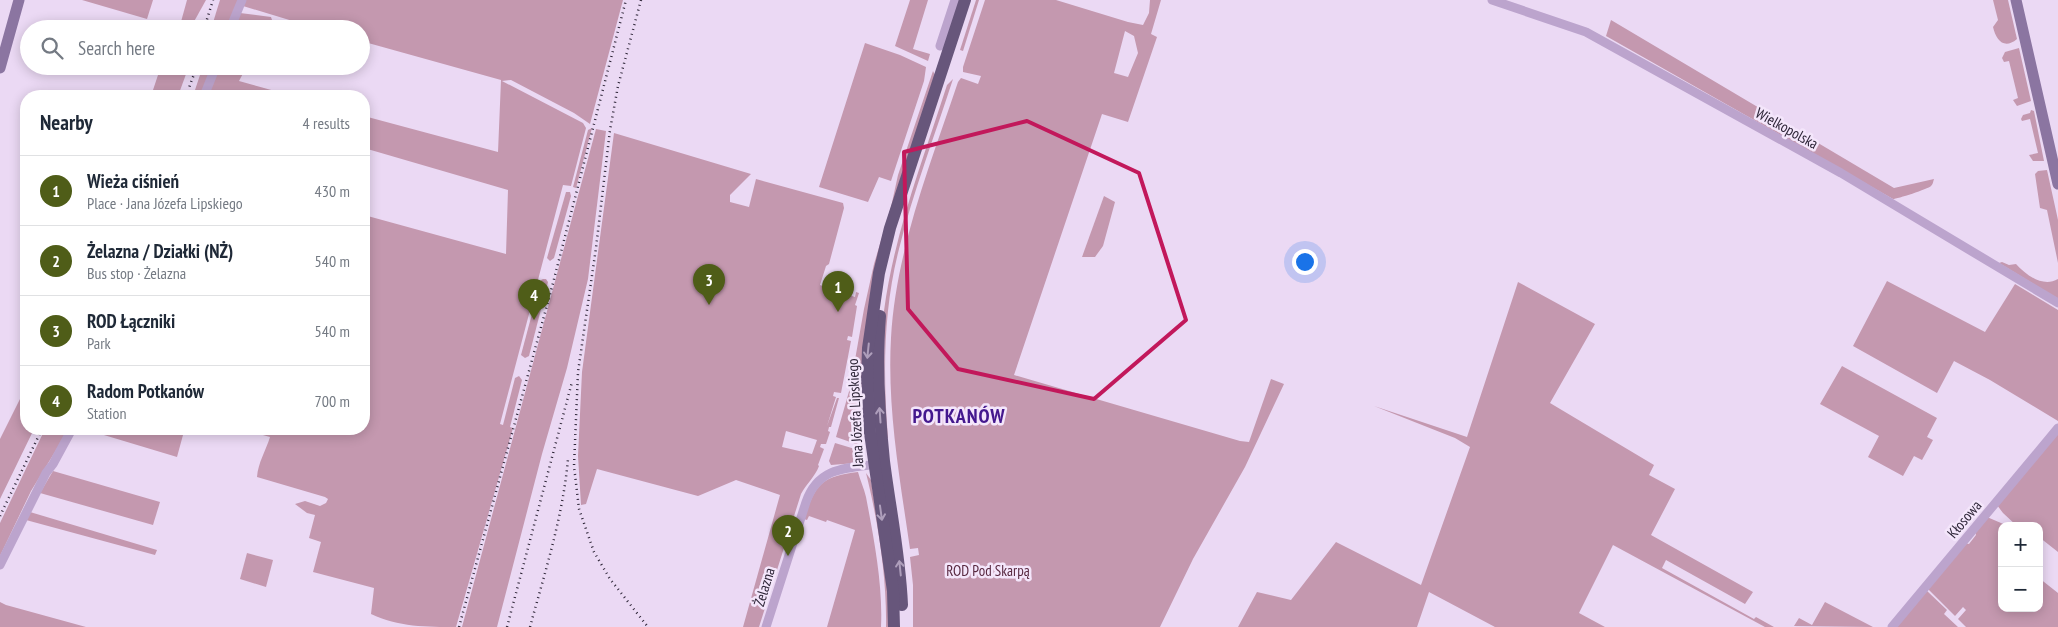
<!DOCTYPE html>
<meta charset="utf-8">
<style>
body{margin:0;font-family:"PT Sans Narrow",sans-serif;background:#f6f6f7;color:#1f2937}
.controls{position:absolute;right:15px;bottom:15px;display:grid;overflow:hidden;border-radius:10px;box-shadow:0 2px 12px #0003}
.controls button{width:45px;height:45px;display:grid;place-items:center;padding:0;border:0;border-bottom:1px solid #e0e1e3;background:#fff;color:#1f2937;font:25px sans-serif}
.you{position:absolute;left:1304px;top:261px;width:18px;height:18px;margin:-12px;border:4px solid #fff;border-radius:50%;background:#1a73e8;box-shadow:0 0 0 8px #1a73e833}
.badge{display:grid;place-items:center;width:32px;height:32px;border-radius:50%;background:#4f5d18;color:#fff;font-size:16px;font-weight:700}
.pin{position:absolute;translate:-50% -41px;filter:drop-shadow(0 1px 2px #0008)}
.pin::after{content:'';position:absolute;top:26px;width:18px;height:15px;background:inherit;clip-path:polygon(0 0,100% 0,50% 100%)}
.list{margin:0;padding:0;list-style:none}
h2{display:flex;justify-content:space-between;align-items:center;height:65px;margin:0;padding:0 20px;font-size:21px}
h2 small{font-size:16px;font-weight:400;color:#747a83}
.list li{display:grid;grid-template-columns:32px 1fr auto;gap:15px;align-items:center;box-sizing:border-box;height:70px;padding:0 20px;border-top:1px solid #e0e1e3}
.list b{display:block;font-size:19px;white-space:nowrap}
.list p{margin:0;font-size:16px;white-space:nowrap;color:#747a83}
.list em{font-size:16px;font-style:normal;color:#747a83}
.icon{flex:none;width:28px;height:28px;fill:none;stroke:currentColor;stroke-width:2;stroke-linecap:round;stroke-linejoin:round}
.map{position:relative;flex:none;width:2058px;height:627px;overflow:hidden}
.search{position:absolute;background:#fff;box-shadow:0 2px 12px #0003;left:20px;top:20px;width:350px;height:55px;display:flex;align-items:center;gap:12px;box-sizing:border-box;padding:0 18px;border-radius:28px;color:#747a83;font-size:19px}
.panel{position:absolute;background:#fff;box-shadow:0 2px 12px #0003;left:20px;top:90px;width:350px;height:345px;border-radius:20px}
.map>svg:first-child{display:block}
.green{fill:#c498af;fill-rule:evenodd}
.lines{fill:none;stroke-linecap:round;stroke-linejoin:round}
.street{stroke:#bca4cd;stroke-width:9}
.secondary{stroke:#8b75a1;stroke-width:11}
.primary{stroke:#67567b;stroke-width:12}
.rail{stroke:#2e2638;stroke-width:2.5;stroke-dasharray:1 4;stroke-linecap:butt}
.oneway{stroke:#ae9ebb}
.marked{fill:none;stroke:#c2185b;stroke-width:4;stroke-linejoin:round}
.labels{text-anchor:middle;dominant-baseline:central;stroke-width:5;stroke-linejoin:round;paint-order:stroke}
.street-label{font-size:15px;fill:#2e2638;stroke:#f4e6fb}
.park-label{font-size:15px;fill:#582840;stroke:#f4e6fb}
.district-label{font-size:20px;font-weight:bold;letter-spacing:1px;fill:#44188e;stroke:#f4e6fb}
</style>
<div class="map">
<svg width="2058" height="627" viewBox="0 0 2058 627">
<rect width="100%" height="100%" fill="#ebd9f4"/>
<g class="green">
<path d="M82,0H153L147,19Z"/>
<path d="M187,0H206L191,27L189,29H179Z"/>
<path d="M220,0H239L227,29H211Z"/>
<path d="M246,0H623L590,124L574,113L511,80L502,81L583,123L586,128L571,186L563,185L500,424L503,425L515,378L519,376L522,380L510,427L513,428L456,627C427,627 398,627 371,614L374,588L313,572L321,542L309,538L315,515L307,513L295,504L305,501L320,506L326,503L328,499L325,497L257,477C258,463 266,450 270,437L241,429H364V215L506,254L508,190L364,148V116L498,152L501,80L361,41V29H319L243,6Z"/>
<path d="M910,0H928L913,49L930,54L928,61L895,46Z"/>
<path d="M976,0H979L963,51L960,50Z"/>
<path d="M985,0H1056L1128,22L1143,25L1149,13L1150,0H1161L1151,34L1157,37L1128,122L1102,114L1014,375L1240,441L1249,442L1271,379L1284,384L1245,467L1193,559L1160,627H913V585L910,557L919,555L918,548L910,549C900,479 887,409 891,338C896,250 930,165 958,82L961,78L978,84L981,76L963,72V67ZM1125,31L1134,36L1138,53L1128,77L1114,73Z"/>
<path d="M1993,0H2008L2017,39C2004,50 1996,40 1993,27L1998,20Z"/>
<path d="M240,13L271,17L272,20L267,29H233Z"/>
<path d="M1611,20L1894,188L1934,179C1933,182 1933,184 1931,186C1928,189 1897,199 1893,199L1606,36Z"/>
<path d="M865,43L900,55L926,67L924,81L891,181L879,177L868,202L819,187Z"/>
<path d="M2019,48L2031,101L2017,106L2013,100L2018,98L2009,61L2004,62L2002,58L2005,52Z"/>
<path d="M161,66H189L178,96H151Z"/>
<path d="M203,66H213L200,96H193Z"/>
<path d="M218,66H247L239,81L293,96H208Z"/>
<path d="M933,71L935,75L887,228L860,398L863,441L856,444L836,437L850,388L864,309L874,264L891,207L898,175Z"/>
<path d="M953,79C935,135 913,192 899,249C883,311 883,375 888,438H885L884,311C894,234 923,160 947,85Z"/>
<path d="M2031,110L2034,111L2044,161H2033L2029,155L2038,153L2030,119L2022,121L2021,119L2023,115L2030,113Z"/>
<path d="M592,128L576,188L573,187L588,130Z"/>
<path d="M596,129L606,131L588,279L567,368L542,454L497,627H462Z"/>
<path d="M614,133L751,174L730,195V202L749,207L756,179L843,203L844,208L829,264L826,266L820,285L855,297L856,292L859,293L855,305L857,306L852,337L848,336L847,340L851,341L841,393L834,392L833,396L836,397L827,426L837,398H839L831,427H829L828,431L830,432L826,444H821L820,447L824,449L818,465L819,466C815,477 806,484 801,494L759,627H743L780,495L736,480L698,496L597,469L586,504L581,505L578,456L582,372ZM786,431L817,440L812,454L782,447Z"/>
<path d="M2047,170L2058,220V263L2047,210L2040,208L2035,174L2038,171Z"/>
<path d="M566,192H570L571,196L554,258L550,261L547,258Z"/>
<path d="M1104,196L1115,202L1103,246L1095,257H1082Z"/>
<path d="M2002,262L2009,265L2016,264C2026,275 2043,288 2058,279V299L1999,263Z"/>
<path d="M543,279H546L548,282L529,356L525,358L521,355L541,280Z"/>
<path d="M1887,281L1985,332L2015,284L2058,310V421L1990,380L1954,361L1937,393L1853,346Z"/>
<path d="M1518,282L1595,324L1550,403L1654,465L1649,475L1675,489L1651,535L1753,592L1745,604L1666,560L1662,568L1754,619L1756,617L1774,627H1765L1613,545L1579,613L1605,627H1495L1429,592L1417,627H1238L1257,592L1291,600L1336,542L1421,585L1470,447L1455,438L1374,406L1467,437Z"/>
<path d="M1842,366L1937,418L1927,437L1933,440L1922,460L1914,456L1903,476L1868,457L1879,436L1820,404Z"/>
<path d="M26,387V429H34L0,499V439Z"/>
<path d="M45,429H69L31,491L0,556V523Z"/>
<path d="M84,429H162L183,435L177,457Z"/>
<path d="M2058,432V552L2039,537V526H2017L2003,513L1997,505Z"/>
<path d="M835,443L855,449L856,463L831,465L829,461Z"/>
<path d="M53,471L160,502L153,525L40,493Z"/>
<path d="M858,472C860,480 864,488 866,497C874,539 883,585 881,627H827L855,530L827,520L826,522L809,516L807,520L804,519C816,484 820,477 858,472Z"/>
<path d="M866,473L871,480L886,573L891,627H886C887,578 878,521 866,473Z"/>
<path d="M30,512L157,550L155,555L26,520Z"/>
<path d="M1987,517L2008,526H2002V608H2039V578L2058,593V627H1966L1958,619L1966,610L1963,607L1955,616L1927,588L1964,543L1969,544L1976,535L1975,531Z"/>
<path d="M247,553L273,560L266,587L240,579Z"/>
<path d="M1926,590L1947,610L1944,614L1958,627H1895Z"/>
<path d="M0,602L6,605L86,627H0Z"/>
<path d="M1825,602L1873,627L1794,626L1799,618L1812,625Z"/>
</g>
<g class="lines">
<g class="street">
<path d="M1492,0L1586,32L1841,173L2058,303"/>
<path d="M230,29L242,0"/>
<path d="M940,46L955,0"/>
<path d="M204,96L216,66"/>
<path d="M0,565L46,473L53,464L72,429"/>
<path d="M766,627L806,502C818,467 846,468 878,464"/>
<path d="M1892,627L2058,428"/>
</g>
<g class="secondary">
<path d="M2016,0L2058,184"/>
<path d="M0,68L19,0"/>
</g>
<g class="primary">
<path d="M880,316C876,364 879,413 884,461C890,509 900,556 902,605"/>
<path d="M894,627L893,591L870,433L867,380L868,348L879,273L890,228L965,0"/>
</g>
<g class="rail">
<path d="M641,0L618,86L610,130L596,248L578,372L574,466L579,509L594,552L610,579L648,627"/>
<path d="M204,29L213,0"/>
<path d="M186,96L197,66"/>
<path d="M0,516L42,429"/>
<path d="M459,627L552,287L626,0"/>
<path d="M507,627L572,382"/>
<path d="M530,627C545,572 563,516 568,459"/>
</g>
</g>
<defs><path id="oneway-shaft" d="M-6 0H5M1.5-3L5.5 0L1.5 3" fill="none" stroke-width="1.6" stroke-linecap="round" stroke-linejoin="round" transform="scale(1.25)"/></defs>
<g class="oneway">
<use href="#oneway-shaft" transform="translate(868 351) rotate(96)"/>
<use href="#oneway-shaft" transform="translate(880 415) rotate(-94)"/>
<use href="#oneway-shaft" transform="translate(881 513) rotate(82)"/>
<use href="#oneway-shaft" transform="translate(900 568) rotate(-96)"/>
</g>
<path class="marked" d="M1027,121L1139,173L1186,320L1094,399L958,369L908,309L904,152Z"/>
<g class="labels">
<g class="street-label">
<text transform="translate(1787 128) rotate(29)">Wielkopolska</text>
<text transform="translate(855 413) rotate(-93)">Jana Józefa Lipskiego</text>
<text transform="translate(1964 519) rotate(-50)">Kłosowa</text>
<text transform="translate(764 587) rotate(-73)">Żelazna</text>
</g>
<g class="park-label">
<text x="988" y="570">ROD Pod Skarpą</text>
</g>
<g class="district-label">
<text x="959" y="416">POTKANÓW</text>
</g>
</g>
</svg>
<div class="controls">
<button>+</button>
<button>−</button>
</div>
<div class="you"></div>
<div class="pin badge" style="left:838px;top:312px">1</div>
<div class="pin badge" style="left:788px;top:556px">2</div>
<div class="pin badge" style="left:709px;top:305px">3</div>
<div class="pin badge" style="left:534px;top:320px">4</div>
<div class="search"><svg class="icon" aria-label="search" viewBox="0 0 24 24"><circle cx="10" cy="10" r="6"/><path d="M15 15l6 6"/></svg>Search here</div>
<section class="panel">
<h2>Nearby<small>4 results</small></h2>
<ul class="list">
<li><span class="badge">1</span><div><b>Wieża ciśnień</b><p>Place · Jana Józefa Lipskiego</p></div><em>430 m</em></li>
<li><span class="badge">2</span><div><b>Żelazna / Działki (NŻ)</b><p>Bus stop · Żelazna</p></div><em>540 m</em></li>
<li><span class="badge">3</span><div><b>ROD Łączniki</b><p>Park</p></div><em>540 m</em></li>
<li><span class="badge">4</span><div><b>Radom Potkanów</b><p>Station</p></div><em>700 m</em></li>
</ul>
</section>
</div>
